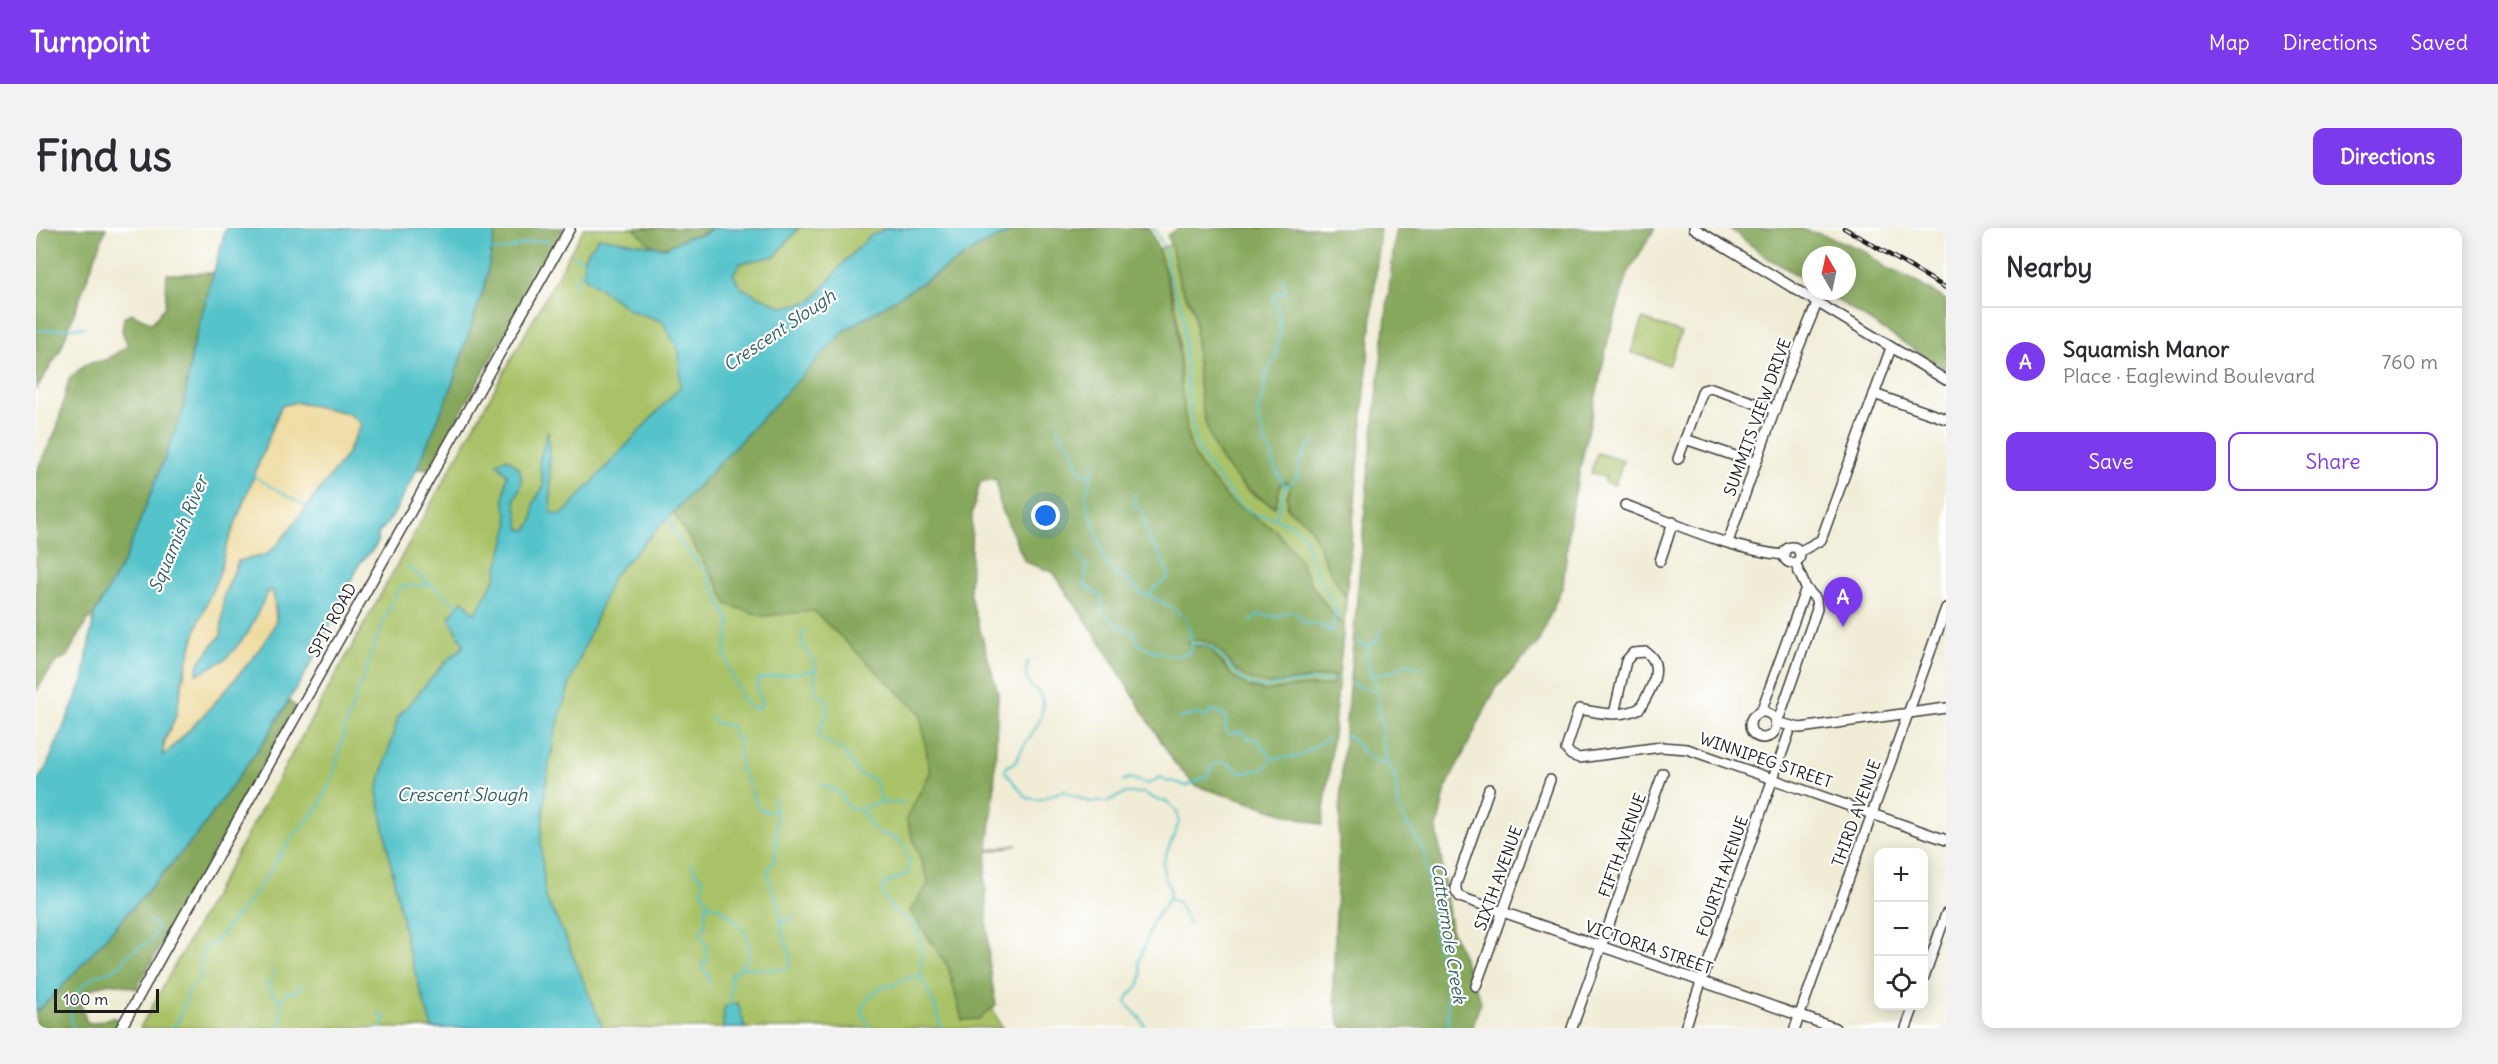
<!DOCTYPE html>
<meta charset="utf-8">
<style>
body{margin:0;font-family:Delius,sans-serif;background:#f2f2f3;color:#2b2b33}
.controls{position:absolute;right:18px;bottom:18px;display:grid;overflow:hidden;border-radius:12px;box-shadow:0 3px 15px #0003}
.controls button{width:54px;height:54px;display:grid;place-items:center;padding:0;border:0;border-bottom:2px solid #e1e1e2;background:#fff;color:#2b2b33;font:30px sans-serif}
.compass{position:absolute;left:1766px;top:18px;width:54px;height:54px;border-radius:50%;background:#fff;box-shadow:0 3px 15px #0003;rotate:351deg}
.scale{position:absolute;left:18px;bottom:15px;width:105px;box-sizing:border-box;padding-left:6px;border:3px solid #1c1c1c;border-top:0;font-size:16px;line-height:21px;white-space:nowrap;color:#1c1c1c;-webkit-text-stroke:4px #fff;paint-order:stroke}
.you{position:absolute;left:1010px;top:288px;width:21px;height:21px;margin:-15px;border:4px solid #fff;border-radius:50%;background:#1a73e8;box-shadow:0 0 0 9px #1a73e833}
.badge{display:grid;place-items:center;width:39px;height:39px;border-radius:50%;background:#7c3aed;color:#fff;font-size:20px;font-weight:700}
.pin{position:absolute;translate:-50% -50px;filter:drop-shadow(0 2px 3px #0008)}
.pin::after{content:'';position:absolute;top:32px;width:21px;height:18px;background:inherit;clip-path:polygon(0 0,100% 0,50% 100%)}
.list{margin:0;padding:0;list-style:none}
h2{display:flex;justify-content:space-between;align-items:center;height:78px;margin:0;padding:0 24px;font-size:26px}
h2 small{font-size:20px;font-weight:400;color:#7c7c81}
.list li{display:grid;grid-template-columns:39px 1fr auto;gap:18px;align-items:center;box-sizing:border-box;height:108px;padding:0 24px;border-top:2px solid #e1e1e2}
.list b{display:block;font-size:22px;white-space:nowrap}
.list p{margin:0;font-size:20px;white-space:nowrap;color:#7c7c81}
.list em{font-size:20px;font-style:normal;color:#7c7c81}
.actions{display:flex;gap:12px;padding:18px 24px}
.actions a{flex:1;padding:14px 0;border:2px solid #7c3aed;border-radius:12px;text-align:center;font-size:21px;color:#7c3aed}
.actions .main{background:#7c3aed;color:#fff}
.icon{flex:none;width:33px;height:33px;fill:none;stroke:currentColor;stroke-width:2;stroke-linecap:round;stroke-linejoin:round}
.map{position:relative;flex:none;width:1910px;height:800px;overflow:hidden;border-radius:12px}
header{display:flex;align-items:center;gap:36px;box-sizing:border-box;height:84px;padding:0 30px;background:#7c3aed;color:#fff}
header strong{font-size:28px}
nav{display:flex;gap:33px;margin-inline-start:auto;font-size:21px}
.intro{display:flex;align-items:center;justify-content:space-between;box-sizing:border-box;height:144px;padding:0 36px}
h1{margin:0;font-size:42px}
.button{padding:15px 27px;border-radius:12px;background:#7c3aed;color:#fff;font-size:21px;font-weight:700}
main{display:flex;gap:36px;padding:0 36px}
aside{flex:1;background:#fff;border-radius:12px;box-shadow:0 3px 15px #0003}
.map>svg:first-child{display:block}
.green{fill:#a9c267;stroke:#626f42;stroke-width:1.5}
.forest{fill:#86a85c;stroke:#51623c;stroke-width:1.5;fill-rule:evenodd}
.sand{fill:#eeda9e;stroke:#857b5d;stroke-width:1.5}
.water{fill:#55c3ca;stroke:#387073;stroke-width:1.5;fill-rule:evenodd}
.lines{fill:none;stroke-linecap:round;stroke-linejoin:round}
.stream{stroke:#55c3ca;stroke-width:2}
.minor-casing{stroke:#3c3b38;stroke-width:12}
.minor{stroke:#fff;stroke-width:9}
.rail-casing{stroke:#1c1c1c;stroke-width:4.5}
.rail{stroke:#fff;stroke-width:2;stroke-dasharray:7;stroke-linecap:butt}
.labels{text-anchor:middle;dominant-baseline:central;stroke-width:4.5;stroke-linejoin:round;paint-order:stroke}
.street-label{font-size:16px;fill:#1c1c1c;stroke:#fff}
.water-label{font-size:18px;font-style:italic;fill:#335f62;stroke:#fff}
</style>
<header>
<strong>Turnpoint</strong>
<nav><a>Map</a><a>Directions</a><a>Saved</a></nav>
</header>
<div class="intro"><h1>Find us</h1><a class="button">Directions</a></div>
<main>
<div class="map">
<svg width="1910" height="800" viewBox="0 0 1910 800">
<rect width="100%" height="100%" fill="#fff"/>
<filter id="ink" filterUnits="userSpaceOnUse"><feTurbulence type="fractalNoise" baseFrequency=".0167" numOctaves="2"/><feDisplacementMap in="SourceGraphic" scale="12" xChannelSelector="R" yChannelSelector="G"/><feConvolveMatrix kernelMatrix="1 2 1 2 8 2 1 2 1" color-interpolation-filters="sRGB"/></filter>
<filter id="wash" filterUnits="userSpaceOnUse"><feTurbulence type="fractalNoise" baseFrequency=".008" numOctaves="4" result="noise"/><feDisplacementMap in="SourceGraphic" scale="24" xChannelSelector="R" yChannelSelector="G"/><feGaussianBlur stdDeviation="1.35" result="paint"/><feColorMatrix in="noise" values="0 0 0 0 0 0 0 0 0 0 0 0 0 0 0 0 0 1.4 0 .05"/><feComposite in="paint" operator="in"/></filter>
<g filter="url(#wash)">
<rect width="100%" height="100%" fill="#f0ecd6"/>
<g class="green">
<path d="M548,0H957L949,29L911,472L937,624L981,617L932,629L953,774L966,800H104Z"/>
<path d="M1136,16L1144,57L1158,83L1163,159L1205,256L1217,267L1239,279L1245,256L1250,254L1255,257L1250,278L1252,282L1263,288L1278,303L1291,337L1310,370L1308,397C1280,378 1272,341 1251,316C1235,298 1216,290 1197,276C1185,267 1172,250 1164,238C1137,192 1149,133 1140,82C1137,62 1128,41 1122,21Z"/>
<path d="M1607,91L1645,105L1633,137L1595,124Z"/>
<path d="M1561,225L1587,233L1579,257L1568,254L1569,249L1555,245Z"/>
<path d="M1158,412H1167L1179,416L1201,443L1232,456L1293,448H1298L1296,458L1255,459L1229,463L1213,459L1195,447L1186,434L1153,418L1152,414Z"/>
</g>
<g class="forest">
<path d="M0,0H70L24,123L0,161Z"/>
<path d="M460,0H528L393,241H381L415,160L449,56Z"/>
<path d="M598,0H675C667,7 660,7 650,11C619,23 621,24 598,0Z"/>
<path d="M984,0H1113L1122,21L1140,82L1145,158L1153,216L1165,239L1195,274L1239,302L1262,329L1275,356L1300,391L1308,397L1294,538L1286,597L1160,558L1139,536L1065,415L1017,344L989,334L964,277L960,251L944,254L936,286L934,367L962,465L958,566L949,647L953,737L960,777L943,791L926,792L912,738L874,683L893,655L870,591L894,545L884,485L778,383L727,388L692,377L682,357L637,284L808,103L946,17ZM1158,412C1181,412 1187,428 1201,443C1209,451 1221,454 1232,456L1293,448H1298L1296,457L1255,459L1229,463L1213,459L1195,447L1177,424L1169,418H1154L1152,414Z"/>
<path d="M1144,0H1344L1310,370C1304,359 1297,349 1291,337C1278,311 1281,297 1252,282L1251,267L1255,257L1250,254L1245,256L1239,279C1173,242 1166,200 1161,130C1160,115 1161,98 1158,84C1156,74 1147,65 1144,55C1139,39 1138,22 1131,7Z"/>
<path d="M1360,0H1619L1592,45L1572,112L1535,283L1527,357L1502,415L1460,460L1410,560L1401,600L1415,701L1445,773L1436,800H1307L1303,794L1297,758L1306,539L1332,248Z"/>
<path d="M1693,0H1762L1790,8L1827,22L1848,39L1873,50L1910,72V142L1787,63H1811V27H1775V55L1730,29Z"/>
<path d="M178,45L157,118L147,183L90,329L58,387L51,393L31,428L19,435L0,463V244L21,200L33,151L50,136L70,132L92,118L86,103L88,89L95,85L116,95L129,79L131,46Z"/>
<path d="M253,473L260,479L100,761C78,753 68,753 47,766L45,777L51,795H59L76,789L84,793L80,800H0V784L24,761L162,606L234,504Z"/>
</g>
<path class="sand" d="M260,174L312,185L326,195L309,229L243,315L230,327L202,333L188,367L185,407L164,433L212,405L231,363H237L240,392L231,414L154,503L127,528C127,511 136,501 140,485C147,455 152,425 162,396C171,371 183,348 189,322L245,178Z"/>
<g class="water">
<path d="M190,0H460L449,56L415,160L381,241L356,289L342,306V314L338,320L324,335L283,422L234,504L162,606L24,761L0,784V555L10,540L47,453L58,387L90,329L147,183L157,119ZM260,174L312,185L325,196L309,229L243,315L230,327L203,333L188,367L185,407L164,433L160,445L163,446L190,431L212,405L232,363H237C238,372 241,383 240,391C239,412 147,511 127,528V515L140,488L148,444L162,396L184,344L189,322L245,178Z"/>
<path d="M675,0H763L739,28L705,35L697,46L705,60L747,79L776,73L809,33L834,8L851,0H984L946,17L808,103L577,348L534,455L519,505L510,555L505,613L509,668L528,706L567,800H396L371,718L341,564L362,489L410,433L428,418L413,389L427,372L439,386L459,351L473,297L468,271L471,246L461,235L471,230L483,240L486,254L479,272L484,301L491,302L497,292L498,274L508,258L503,235L512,202L515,285L526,287L644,159L643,123L626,93L595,83L548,49V29L563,9L629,20L652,9L669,6Z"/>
<path d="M702,775L709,800H687L688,779Z"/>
</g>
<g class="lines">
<g class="stream">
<path d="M1118,0L1129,21L1133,46L1147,84L1152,172L1160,218L1168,232L1199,272L1219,287L1240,290L1260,300L1269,309L1274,332L1304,390"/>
<path d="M454,22C475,25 492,9 513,14"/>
<path d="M538,27L550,35"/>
<path d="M1246,50L1250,63L1248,65L1238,67L1237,70L1243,82L1244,102L1240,129L1228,151L1229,160L1221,186L1229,214L1236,228V235L1249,259"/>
<path d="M538,58V53L543,51L544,45L549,43"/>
<path d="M0,103L48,99"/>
<path d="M1021,197L1026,210L1036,218L1044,244L1055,249C1054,255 1050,261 1050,268C1050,273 1067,332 1071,336C1077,344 1083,351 1093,352L1106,366C1119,369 1149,384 1153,397C1154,404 1153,409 1157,416L1153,425C1135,431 1119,424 1102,416L1097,403C1085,402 1076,392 1066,383V370L1063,366L1059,365L1048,356L1051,341L1040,323"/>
<path d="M215,247L273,280"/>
<path d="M1055,249L1058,234"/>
<path d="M1099,265L1098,277L1105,282L1114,314L1121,321L1133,347C1129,356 1118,356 1114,367"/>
<path d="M633,289L642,312L670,344L688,382L694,395L689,425L692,438L705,469L711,477L720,482L726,475L721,463L722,451L779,442"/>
<path d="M1240,290L1249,259L1262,249C1260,235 1268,225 1277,214"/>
<path d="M371,338L395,356"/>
<path d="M1215,393L1223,387L1240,389C1257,383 1256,379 1268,395L1284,397L1296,403L1299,384"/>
<path d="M768,401C761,422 774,420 779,437C781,446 777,455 779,463L791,472C795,492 782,493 783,508L808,524L824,547C842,549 841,559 846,575L828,578L826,583L840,604L862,611C871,621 876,632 871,646L848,656L846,664L857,682L876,694L883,705L886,731L885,748L900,781L905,800"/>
<path d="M1321,414L1330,418L1334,443L1339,454L1348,521L1351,535L1359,547L1362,578L1368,592L1387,622L1390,634L1400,714L1410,753L1413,800"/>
<path d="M1157,416C1184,412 1189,443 1211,454C1233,465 1236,455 1256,455C1269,454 1283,452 1297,453"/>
<path d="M1331,418L1341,413L1345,401"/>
<path d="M992,433C983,465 1009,456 1007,479C1005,502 986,513 980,534L970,539L969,544L991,570L1003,572L1026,563L1054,574H1070L1090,565H1108L1121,572L1132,574L1141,584L1143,594L1127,634L1128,647L1133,658L1134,668L1116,695L1103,734L1106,746L1104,756L1093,767L1090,774C1096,784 1107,789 1109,800"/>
<path d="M1338,447L1358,443L1371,435L1385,440"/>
<path d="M1314,456L1338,463"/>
<path d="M675,489L679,495L695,498L699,510L702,511L705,537L703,542L708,545L723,581L733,584L740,582"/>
<path d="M1142,491L1160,486L1170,490L1174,483L1180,482L1190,490V502L1193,506L1205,503L1212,511L1219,510L1237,530L1262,529L1292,510"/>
<path d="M1310,507C1325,515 1330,539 1351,535"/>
<path d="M1087,553L1093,550L1112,556L1125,549L1131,554L1137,553L1150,558L1171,549C1172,546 1173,543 1175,540C1184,527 1198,539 1206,545L1228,541L1237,531"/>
<path d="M785,556L804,565L813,580L825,583"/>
<path d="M846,575L867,574"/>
<path d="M656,635L660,646L667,651L666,663L674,677"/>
<path d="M1132,671L1142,674L1153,697"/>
<path d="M674,677C685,678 689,684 697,691C718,710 720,730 695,747L694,777"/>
<path d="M745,695L750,694L759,687"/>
<path d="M705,739C715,740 745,744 752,740C759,728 749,716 746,705C745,698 745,689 744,682C740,666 729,655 733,638L738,634C741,625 741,579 737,570"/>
<path d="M238,743V747L230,757L242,772"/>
<path d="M673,755L672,746L665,739L671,732L670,716L664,705L666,700L669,699L670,677H674"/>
<path d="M342,785L350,791L345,800"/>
<path d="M37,800C30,777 41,757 62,747C67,744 74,745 79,741C86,737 89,729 95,725C105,718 118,714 121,700L114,692"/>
<path d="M135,800L142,794L152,764L164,750L167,720L177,716L221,663L257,608L283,579L297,549L309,499L348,392L362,362L367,358L396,357L422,379"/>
<path d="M243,800C248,792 246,781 243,773L248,770L251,764H259L264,760L262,755"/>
<path d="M834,800L826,785L827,777L834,768L848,758H857L866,751L884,748"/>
</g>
</g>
</g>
<g filter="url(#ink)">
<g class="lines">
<defs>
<g id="minor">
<path d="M1658,0L1910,152"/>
<path d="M1838,166L1910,191"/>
<path d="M1649,211L1720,235"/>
<path d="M1642,231L1667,162L1675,160L1739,182"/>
<path d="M1589,277C1638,295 1695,322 1748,327"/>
<path d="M1692,314L1750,150L1781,75"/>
<circle cx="1756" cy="327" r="8"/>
<path d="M1763,324L1785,312L1855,120"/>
<path d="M1624,333L1637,294"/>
<path d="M1725,484L1770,360"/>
<circle cx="1727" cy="497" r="13"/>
<path d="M1578,486L1590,433L1597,425L1610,424C1630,437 1614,464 1604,480C1586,490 1563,485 1543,481L1530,521L1535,527L1543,530L1625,519L1651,521L1910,612"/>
<path d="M1739,492L1744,487L1781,381L1780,371L1770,360L1759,335"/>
<path d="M1739,494L1764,500L1910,480"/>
<path d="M1453,561L1420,656V663L1424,669L1799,800"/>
<path d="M1888,749L1910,686"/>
<path d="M1440,758L1514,552"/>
<path d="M85,800L534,0"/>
<path d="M1536,800L1627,545"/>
<path d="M1649,800L1753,505"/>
<path d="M1759,800L1910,380"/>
<path d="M1870,800L1878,778"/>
</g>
</defs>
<use href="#minor" class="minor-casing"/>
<use href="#minor" class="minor"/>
<defs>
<path id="rail" d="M1808,0L1910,60"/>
</defs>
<use href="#rail" class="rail-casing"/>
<use href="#rail" class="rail"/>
</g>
</g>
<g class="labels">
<g class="street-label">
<text transform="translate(1721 189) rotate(-70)">SUMMITS VIEW DRIVE</text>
<text transform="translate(296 392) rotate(-61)">SPIT ROAD</text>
<text transform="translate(1730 532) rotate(19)">WINNIPEG STREET</text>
<text transform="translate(1820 585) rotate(-70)">THIRD AVENUE</text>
<text transform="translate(1586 617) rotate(-70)">FIFTH AVENUE</text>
<text transform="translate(1686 648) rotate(-71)">FOURTH AVENUE</text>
<text transform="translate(1462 650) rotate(-70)">SIXTH AVENUE</text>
<text transform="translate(1613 719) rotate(19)">VICTORIA STREET</text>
</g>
<g class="water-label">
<text transform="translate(743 102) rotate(-34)">Crescent Slough</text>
<text transform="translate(142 306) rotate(-67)">Squamish River</text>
<text x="426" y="566">Crescent Slough</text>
<text transform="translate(1413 705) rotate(81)">Cattermole Creek</text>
</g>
</g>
</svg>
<div class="controls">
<button>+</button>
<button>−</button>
<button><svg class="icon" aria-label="locate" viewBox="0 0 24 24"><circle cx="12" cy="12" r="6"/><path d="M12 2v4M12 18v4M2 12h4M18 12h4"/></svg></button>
</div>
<svg class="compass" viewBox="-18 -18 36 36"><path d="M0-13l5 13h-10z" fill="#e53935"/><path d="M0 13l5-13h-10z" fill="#7c7c81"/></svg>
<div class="scale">100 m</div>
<div class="you"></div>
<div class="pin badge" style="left:1807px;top:399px">A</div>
</div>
<aside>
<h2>Nearby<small></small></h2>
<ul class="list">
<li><span class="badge">A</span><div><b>Squamish Manor</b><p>Place · Eaglewind Boulevard</p></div><em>760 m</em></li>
</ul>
<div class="actions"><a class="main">Save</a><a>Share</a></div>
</aside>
</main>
